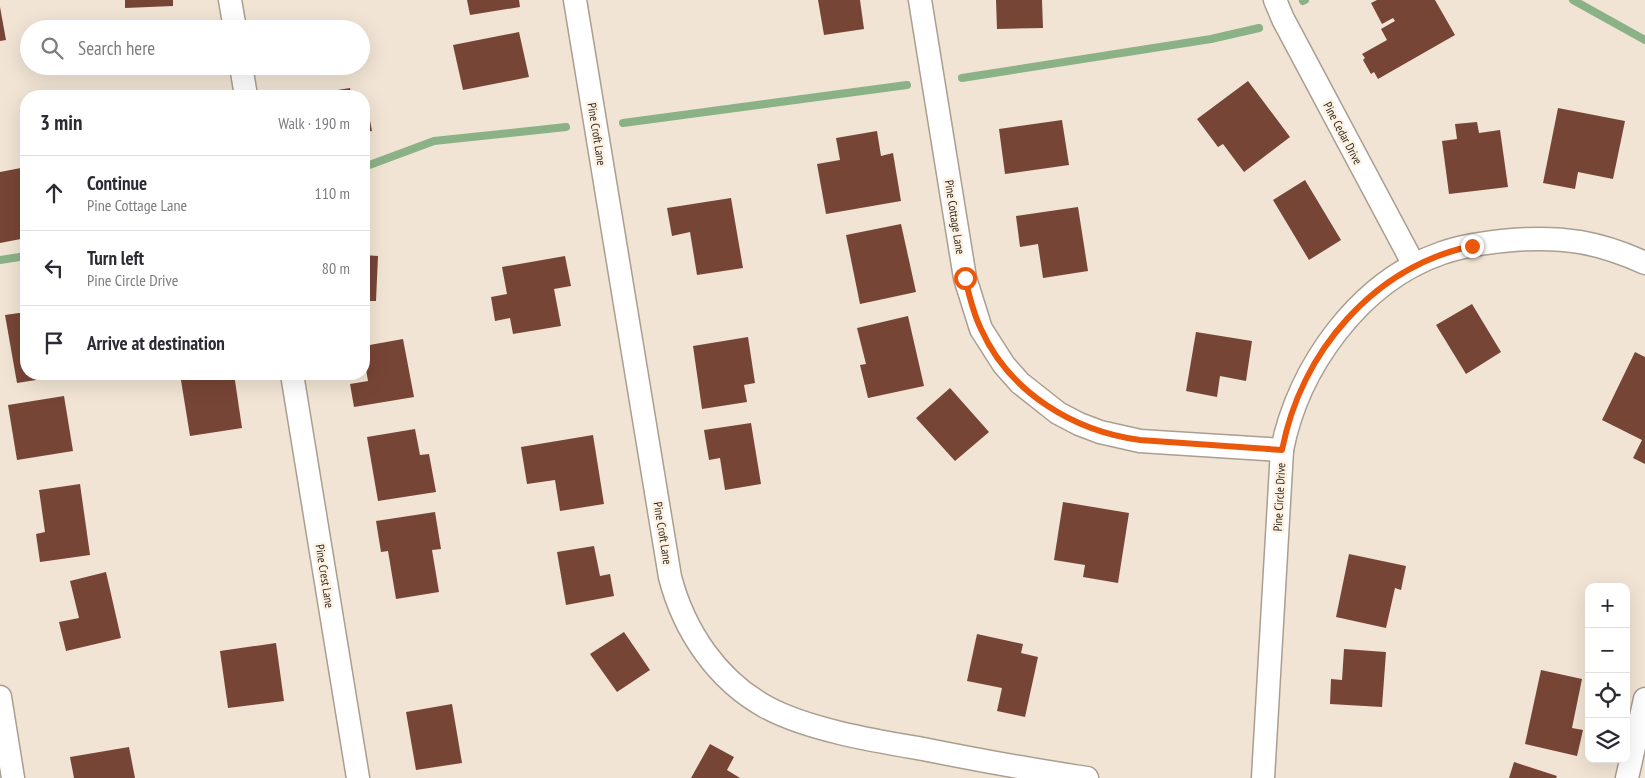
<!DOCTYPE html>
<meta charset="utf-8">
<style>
body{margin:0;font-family:"PT Sans Narrow",sans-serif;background:#f2f2f3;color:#2b2b33}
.controls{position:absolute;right:15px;bottom:15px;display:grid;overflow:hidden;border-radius:10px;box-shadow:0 5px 20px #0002}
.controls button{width:45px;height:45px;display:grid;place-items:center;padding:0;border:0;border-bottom:1px solid #e1e1e2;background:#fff;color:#2b2b33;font:25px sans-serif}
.stop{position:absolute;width:15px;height:15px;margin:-11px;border:4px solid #ea580c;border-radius:50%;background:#fff}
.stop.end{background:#ea580c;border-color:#fff;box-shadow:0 1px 5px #0008}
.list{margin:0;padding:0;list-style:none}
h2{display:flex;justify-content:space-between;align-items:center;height:65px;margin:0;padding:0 20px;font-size:21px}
h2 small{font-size:16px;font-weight:400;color:#7c7c81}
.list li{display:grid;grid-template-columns:32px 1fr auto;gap:15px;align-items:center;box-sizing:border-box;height:75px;padding:0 20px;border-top:1px solid #e1e1e2}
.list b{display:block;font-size:19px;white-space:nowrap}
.list p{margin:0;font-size:16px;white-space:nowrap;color:#7c7c81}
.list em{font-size:16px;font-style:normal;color:#7c7c81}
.icon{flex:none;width:28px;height:28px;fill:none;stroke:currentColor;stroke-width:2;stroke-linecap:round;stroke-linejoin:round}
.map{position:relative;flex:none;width:1645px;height:778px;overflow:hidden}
.search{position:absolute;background:#fff;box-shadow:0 5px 20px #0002;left:20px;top:20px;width:350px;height:55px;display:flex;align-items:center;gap:12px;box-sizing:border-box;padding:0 18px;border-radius:28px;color:#7c7c81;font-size:19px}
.panel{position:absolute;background:#fff;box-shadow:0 5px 20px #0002;left:20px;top:90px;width:350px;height:290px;border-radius:20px}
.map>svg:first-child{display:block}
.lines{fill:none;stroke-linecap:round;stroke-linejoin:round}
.stream{stroke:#8bb187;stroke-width:8}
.building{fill:#774536}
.minor-casing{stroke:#aa9e90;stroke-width:25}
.minor{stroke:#fff;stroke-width:22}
.route{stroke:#ea580c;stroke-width:6}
.labels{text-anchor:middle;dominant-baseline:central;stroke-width:5;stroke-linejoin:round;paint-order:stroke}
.street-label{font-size:12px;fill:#2d2822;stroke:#fef1e1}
</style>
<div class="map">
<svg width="1645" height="778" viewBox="0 0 1645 778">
<rect width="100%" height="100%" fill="#f1e4d4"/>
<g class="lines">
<g class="stream">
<path d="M1573,0L1645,40"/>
<path d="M1303,1L1305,0"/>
<path d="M962,78L1211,39L1259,28"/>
<path d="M623,123L907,85"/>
<path d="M364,167L434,141L566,127"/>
<path d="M0,260L26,256"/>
</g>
</g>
<g class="building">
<path d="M125,0H173V6L125,8Z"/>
<path d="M467,0H519L520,7L470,15Z"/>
<path d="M818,0H860L864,29L824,35Z"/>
<path d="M996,0H1042L1043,28L997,29Z"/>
<path d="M1377,0H1435L1455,35L1378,79L1374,72L1371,74L1363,60L1365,58L1362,54L1387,40L1381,29L1395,21L1393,18L1382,24L1371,3Z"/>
<path d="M0,7L6,40L0,41Z"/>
<path d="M519,32L529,77L463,90L453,45Z"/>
<path d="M1248,81L1290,137L1244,172L1223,144L1218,147L1197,119Z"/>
<path d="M350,88L352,96H307V95Z"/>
<path d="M364,104H367L372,131L364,132Z"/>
<path d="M1558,108L1625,121L1613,179L1578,172L1575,189L1543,183Z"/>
<path d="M1062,120L1069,165L1005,174L999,129Z"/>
<path d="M1477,122L1479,133L1500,130L1508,187L1449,194L1442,141L1457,139L1455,124Z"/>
<path d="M877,131L881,156L893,153L901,201L826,214L817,164L840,160L836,138Z"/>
<path d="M26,167V238L0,243V172Z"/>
<path d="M1305,180L1341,240L1309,260L1273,200Z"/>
<path d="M731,198L743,268L697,275L690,232L672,236L667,208Z"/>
<path d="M1078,207L1088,271L1043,278L1038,244L1020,247L1016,216Z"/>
<path d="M901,224L916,292L860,304L846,235Z"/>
<path d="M364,255L378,256L376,301H368L367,328H364Z"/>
<path d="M565,256L571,286L554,289L561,326L513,334L510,318L495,321L491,297L507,294L502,267Z"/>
<path d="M1472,304L1501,352L1466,374L1436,325Z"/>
<path d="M26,312V374L68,375L17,383L5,315Z"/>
<path d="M908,316L924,386L868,398L860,365L866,364L857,328Z"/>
<path d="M1196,332L1252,341L1246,381L1220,376L1217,397L1186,391Z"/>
<path d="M748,337L755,383L744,385L747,402L702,409L693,346Z"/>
<path d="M403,339L414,397L354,407L350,384L368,381L364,358V346Z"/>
<path d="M1635,352L1645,357V464L1633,458L1642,440L1602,420Z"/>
<path d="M180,374H234L242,428L190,436Z"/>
<path d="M950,388L989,432L955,461L916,418Z"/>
<path d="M64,396L73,451L17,460L8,405Z"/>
<path d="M751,423L761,484L725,490L720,458L709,460L704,430Z"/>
<path d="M415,429L420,455L429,454L436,492L378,501L367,437Z"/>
<path d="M593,435L604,504L560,511L555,480L527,484L521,447Z"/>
<path d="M80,484L90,555L40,562L36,534L45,532L39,490Z"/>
<path d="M1063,502L1129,513L1118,583L1083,577L1085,565L1054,560Z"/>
<path d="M435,512L441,549L432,550L439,592L396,599L388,551L381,552L376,521Z"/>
<path d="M594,546L600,576L610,574L614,596L566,605L557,552Z"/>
<path d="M1349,554L1406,566L1401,590L1395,588L1386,628L1336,617Z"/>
<path d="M106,572L121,638L66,651L59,622L79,618L70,581Z"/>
<path d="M624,632L650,670L617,692L590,654Z"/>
<path d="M977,634L1023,644L1021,653L1038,657L1025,717L997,711L1002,688L967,681Z"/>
<path d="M276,643L284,701L228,708L220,651Z"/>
<path d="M1344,649L1386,652L1382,707L1330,704L1331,679L1342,680Z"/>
<path d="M1541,670L1582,679L1572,728L1583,730L1577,756L1525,744Z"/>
<path d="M452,704L462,763L416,770L406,712Z"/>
<path d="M710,744L734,757L727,770L740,778H691Z"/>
<path d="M129,747L135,778H74L70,757Z"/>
<path d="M1514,762L1557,776L1556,778H1509Z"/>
</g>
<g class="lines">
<defs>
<g id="minor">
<path d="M230,0L235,29"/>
<path d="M575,0L670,577C684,631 717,680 766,707C808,730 876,741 923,749C978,760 1032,770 1087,778"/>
<path d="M920,0L965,278L981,329L1004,365L1020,383L1058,413L1079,424L1100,432L1140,441L1282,450"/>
<path d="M1275,0L1283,19L1414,265"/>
<path d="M241,66L246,96"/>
<path d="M292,374L358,778"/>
<path d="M0,697L13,778"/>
<path d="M1263,778L1282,450C1298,367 1360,281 1442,253C1465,245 1489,242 1513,240C1563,236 1599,242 1645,263"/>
<path d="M1627,778L1645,699"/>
</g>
</defs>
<use href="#minor" class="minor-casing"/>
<use href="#minor" class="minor"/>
</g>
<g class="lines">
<path class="route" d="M965,278C969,295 973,313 981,329C1009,392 1073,431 1140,440L1282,450C1301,352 1373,267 1472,246"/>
</g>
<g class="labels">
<g class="street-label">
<text transform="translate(1343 133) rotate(62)">Pine Cedar Drive</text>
<text transform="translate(597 134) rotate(81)">Pine Croft Lane</text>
<text transform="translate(955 217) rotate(81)">Pine Cottage Lane</text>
<text transform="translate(1279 497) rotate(-87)">Pine Circle Drive</text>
<text transform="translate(663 533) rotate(81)">Pine Croft Lane</text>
<text transform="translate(325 576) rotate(81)">Pine Crest Lane</text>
</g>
</g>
</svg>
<div class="controls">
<button>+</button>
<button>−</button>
<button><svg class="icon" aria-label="locate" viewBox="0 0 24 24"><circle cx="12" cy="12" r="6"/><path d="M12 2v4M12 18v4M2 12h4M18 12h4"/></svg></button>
<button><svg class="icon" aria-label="layers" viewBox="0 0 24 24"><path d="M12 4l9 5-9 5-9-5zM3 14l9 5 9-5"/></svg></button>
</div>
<div class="stop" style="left:965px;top:278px"></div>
<div class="stop end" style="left:1472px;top:246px"></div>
<div class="search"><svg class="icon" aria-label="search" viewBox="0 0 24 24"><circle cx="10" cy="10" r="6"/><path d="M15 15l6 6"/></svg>Search here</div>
<section class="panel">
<h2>3 min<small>Walk · 190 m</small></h2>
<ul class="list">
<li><svg class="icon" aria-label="ahead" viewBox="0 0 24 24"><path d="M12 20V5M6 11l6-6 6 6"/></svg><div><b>Continue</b><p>Pine Cottage Lane</p></div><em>110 m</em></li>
<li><svg class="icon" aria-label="left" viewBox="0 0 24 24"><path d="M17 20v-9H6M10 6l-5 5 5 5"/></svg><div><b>Turn left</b><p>Pine Circle Drive</p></div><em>80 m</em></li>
<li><svg class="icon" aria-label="arrive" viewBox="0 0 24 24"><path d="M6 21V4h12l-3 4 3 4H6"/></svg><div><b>Arrive at destination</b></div></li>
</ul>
</section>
</div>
